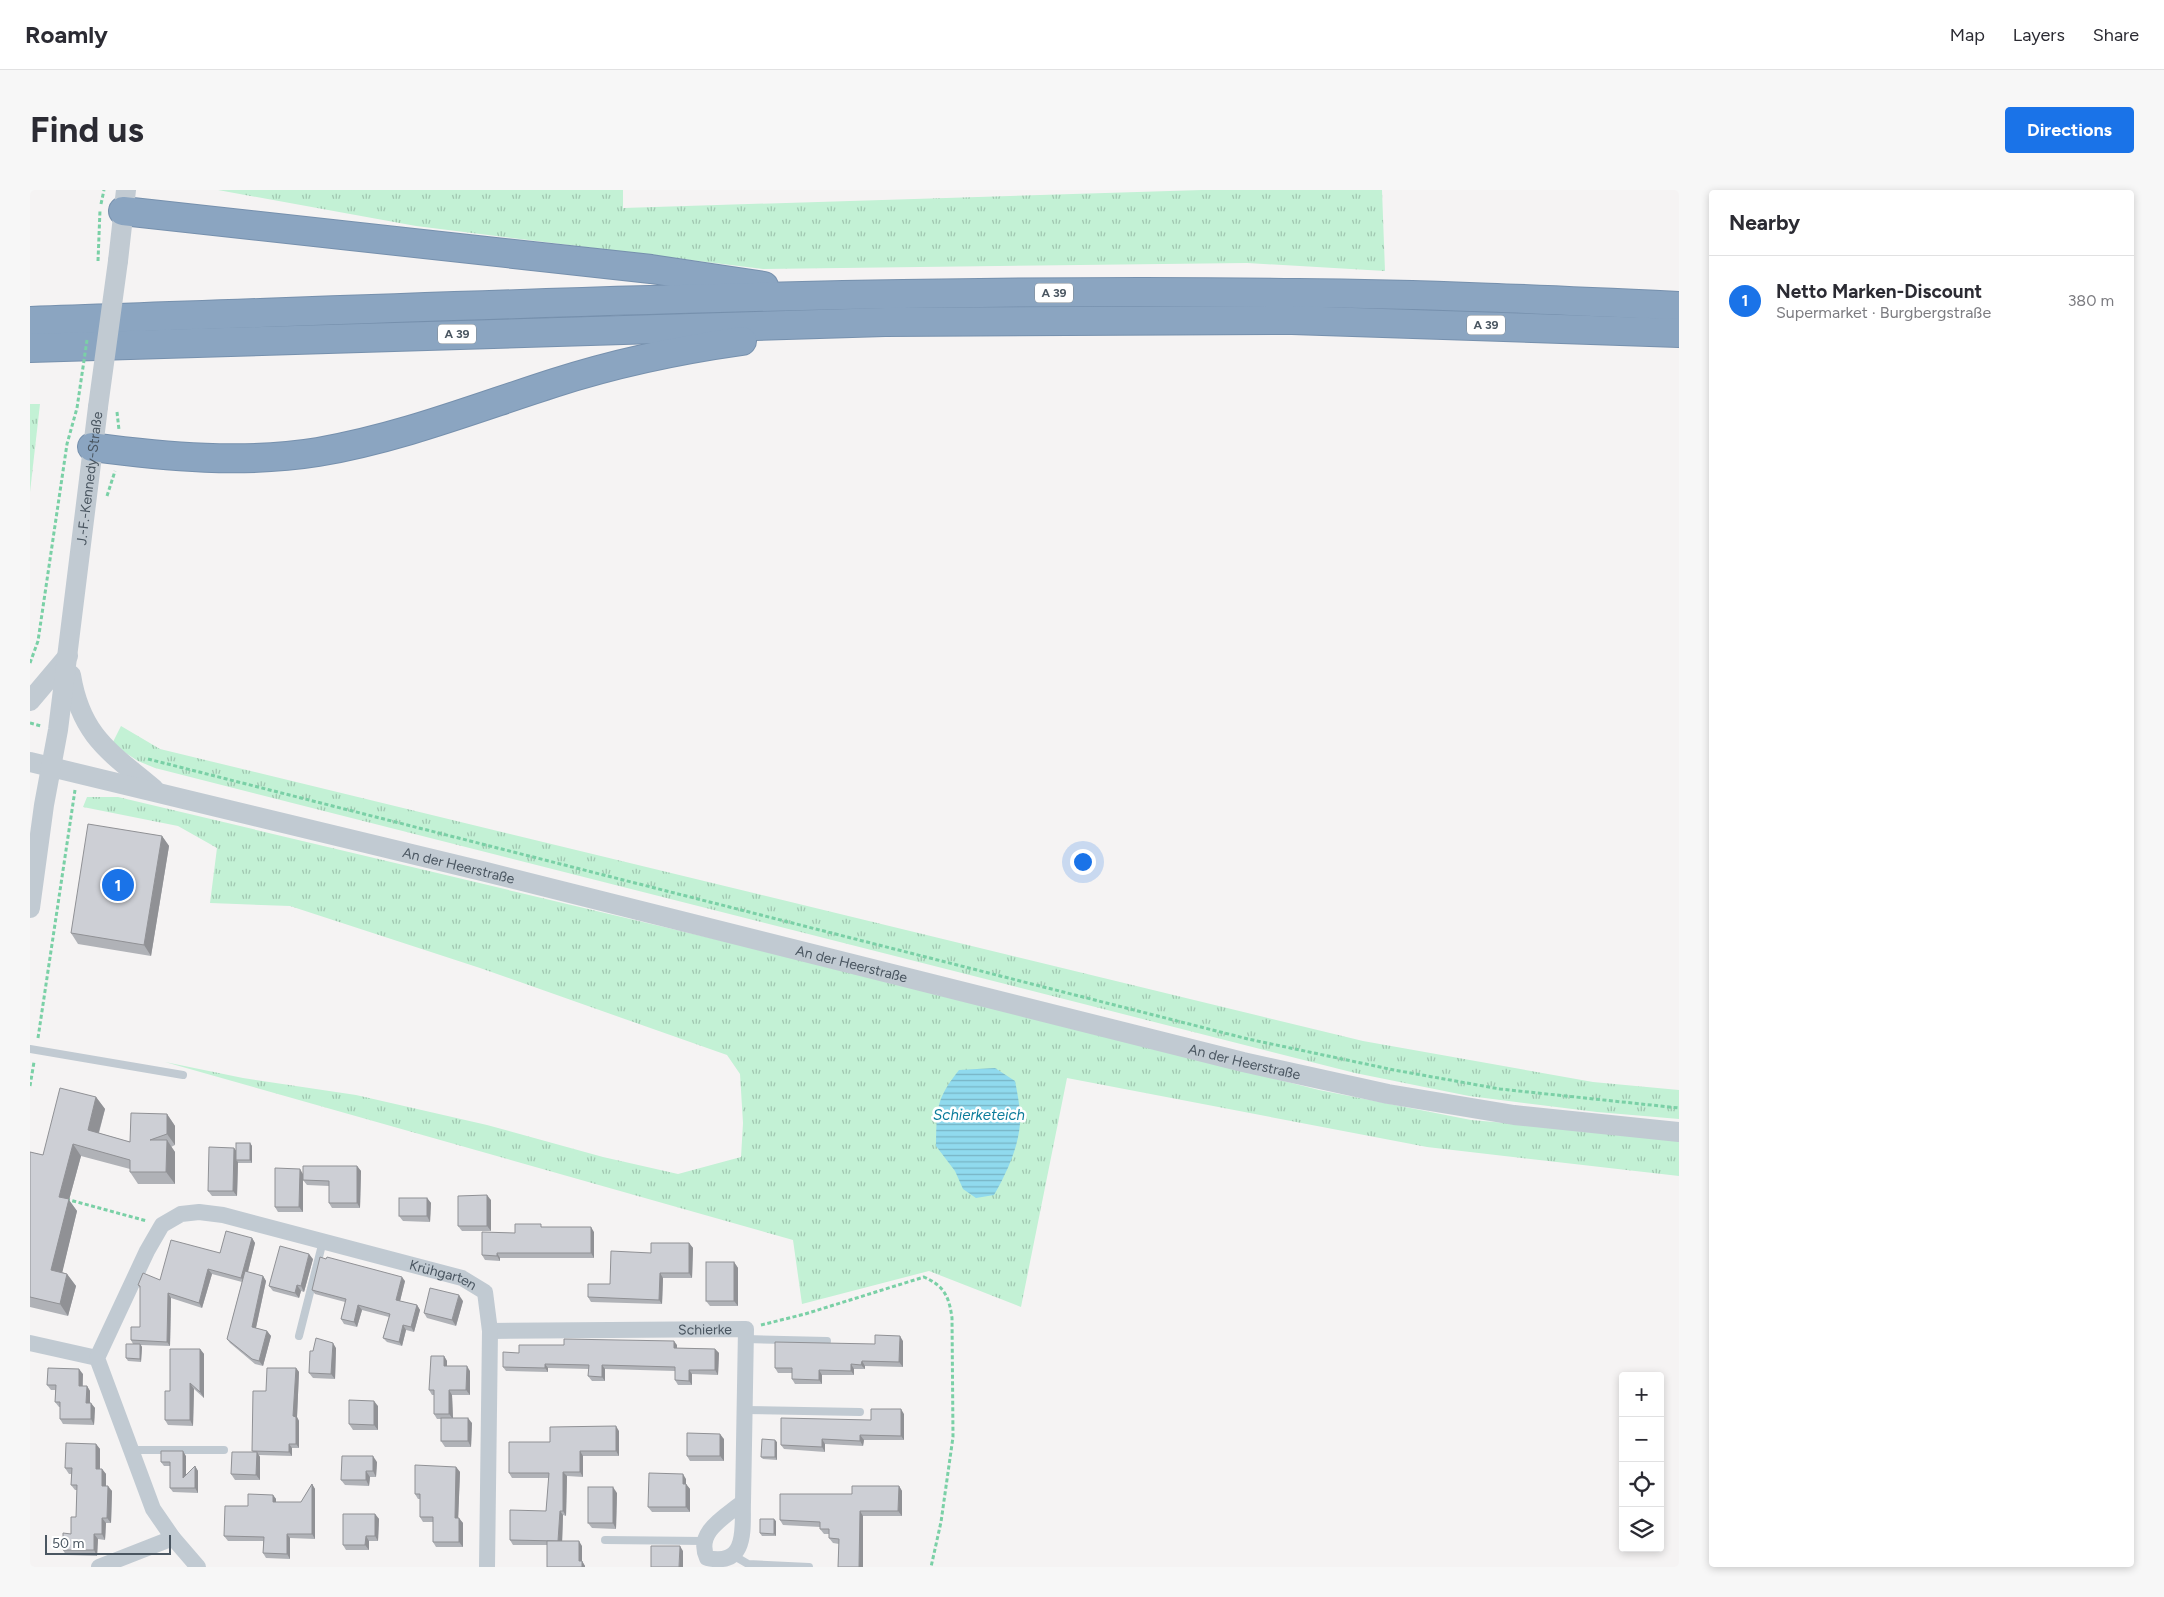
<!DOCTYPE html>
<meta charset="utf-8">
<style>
body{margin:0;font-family:Figtree,sans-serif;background:#f7f7f7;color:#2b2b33}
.controls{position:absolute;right:15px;bottom:15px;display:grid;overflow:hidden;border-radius:5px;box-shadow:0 2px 8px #0003}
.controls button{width:45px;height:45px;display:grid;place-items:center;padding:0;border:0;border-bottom:1px solid #e1e1e2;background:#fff;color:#2b2b33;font:25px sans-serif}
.scale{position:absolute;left:15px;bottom:12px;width:126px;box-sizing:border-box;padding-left:5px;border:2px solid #4a5661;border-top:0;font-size:14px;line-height:18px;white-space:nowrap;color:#4a5661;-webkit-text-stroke:4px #fff;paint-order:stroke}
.you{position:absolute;left:1052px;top:671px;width:18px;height:18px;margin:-12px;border:4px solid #fff;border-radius:50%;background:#1a73e8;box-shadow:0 0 0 8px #1a73e833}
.badge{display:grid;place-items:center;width:32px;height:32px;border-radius:50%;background:#1a73e8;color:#fff;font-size:16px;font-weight:700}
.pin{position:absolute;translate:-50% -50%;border:2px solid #fff;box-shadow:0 1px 5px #0006}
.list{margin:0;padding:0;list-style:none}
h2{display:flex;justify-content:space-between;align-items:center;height:65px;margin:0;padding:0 20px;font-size:21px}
h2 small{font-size:16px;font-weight:400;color:#7c7c81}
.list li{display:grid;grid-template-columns:32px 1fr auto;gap:15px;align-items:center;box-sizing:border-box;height:90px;padding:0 20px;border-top:1px solid #e1e1e2}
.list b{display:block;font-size:19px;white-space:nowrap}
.list p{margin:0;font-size:16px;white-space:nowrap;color:#7c7c81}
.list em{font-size:16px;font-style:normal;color:#7c7c81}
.icon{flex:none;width:28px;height:28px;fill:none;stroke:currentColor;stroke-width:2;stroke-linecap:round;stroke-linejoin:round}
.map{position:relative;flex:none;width:1649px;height:1377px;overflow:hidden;border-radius:5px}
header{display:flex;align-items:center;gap:30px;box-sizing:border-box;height:70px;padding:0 25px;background:#fff;border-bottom:1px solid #e1e1e2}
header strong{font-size:24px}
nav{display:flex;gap:28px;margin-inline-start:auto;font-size:18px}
.intro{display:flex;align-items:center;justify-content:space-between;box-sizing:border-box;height:120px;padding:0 30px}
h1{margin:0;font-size:35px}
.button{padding:12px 22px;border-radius:5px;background:#1a73e8;color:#fff;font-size:18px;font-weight:700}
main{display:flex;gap:30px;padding:0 30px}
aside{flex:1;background:#fff;border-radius:5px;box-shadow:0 2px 8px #0003}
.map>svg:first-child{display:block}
.grass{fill:url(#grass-tufts)}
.water{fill:url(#water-rules)}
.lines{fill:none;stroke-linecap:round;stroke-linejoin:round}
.motorway-casing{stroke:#7690ad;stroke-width:30}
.path{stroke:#7ad0a6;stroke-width:3;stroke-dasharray:4 2.5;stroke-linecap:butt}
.service{stroke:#c1cad2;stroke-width:8}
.minor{stroke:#c1cad2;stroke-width:16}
.tertiary{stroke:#c1cad2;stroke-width:20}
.motorway{stroke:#8ba5c1;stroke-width:28}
.path-bridge{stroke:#7ad0a6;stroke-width:3;stroke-dasharray:4 2.5;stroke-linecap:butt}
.tertiary-bridge{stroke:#c1cad2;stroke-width:20}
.wall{fill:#b0b2b7}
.shaded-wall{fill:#909195}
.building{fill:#cdcfd5;stroke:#909195}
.labels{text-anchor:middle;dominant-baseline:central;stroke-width:5;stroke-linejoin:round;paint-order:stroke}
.shield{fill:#fff;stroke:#808990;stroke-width:1}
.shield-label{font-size:12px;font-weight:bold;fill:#4a5661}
.street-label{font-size:14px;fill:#4a5661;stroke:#fff}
.water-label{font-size:15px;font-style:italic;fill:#0c7c9b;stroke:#fff}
</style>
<header>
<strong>Roamly</strong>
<nav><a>Map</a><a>Layers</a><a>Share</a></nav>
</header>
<div class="intro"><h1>Find us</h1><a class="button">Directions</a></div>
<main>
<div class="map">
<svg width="1649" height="1377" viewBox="0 0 1649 1377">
<defs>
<pattern id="grass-tufts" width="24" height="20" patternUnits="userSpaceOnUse" patternTransform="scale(1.25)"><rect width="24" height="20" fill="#c3f1d5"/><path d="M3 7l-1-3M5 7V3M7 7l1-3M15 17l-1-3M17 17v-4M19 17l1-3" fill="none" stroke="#a0c6b0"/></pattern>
<pattern id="water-rules" width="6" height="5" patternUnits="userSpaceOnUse" patternTransform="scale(1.25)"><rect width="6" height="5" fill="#90daee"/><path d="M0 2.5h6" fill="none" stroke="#78b4c4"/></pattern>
</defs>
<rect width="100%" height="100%" fill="#f5f3f3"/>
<g class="grass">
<path d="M188,0H593V18L1172,0H1352L1355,81L1217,73L733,79L386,36Z"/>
<path d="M0,214H10L0,302Z"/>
<path d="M91,536L130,559L1333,851L1563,892L1649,900V929L1567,922L1439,906L1325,883L125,578L108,571L82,554Z"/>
<path d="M57,607H88L848,788L1289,900L1441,930L1649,948V986L1397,957L1037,888L991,1117L899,1081L772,1114L763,1050L135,872L213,888L326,905L457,935L573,967L648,984L711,967L713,933L710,884L697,865L450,778L260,716L180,713L187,658L148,636L53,617Z"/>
</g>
<path class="water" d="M965,878L985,891C987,901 989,912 990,922C992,950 978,981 964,1005L946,1008L933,999L925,981L906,956C907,920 905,910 929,880Z"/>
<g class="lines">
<defs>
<g id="motorway">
<path d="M93,21L621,79L734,96"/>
<path d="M0,131C422,117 845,97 1268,103C1395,104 1522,110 1649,116"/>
<path d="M0,158L855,132L1262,130L1649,143"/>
<path d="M62,257C136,267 214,274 288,262C370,248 446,218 524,193C586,173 648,160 712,151"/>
</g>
</defs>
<use href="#motorway" class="motorway-casing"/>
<g class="path">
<path d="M71,14L74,0"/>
<path d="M68,71L70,20"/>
<path d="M87,222L89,240"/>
<path d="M77,306L85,281"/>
<path d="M0,473L8,451L37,254L47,218"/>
<path d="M0,533L11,536"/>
<path d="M118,569L1218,849L1364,880L1470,899L1649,918"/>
<path d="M8,848L45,600"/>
<path d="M0,896L4,872"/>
<path d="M36,1009L117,1031"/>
<path d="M731,1135L775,1124L894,1087C914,1096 919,1106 922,1128L923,1247L911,1332L901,1377"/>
</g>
<g class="service">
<path d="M0,859L153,885"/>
<path d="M269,1146L293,1051"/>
<path d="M716,1149L797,1151"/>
<path d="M714,1220L830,1222"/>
<path d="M103,1260H194"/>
<path d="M575,1350L673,1351"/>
<path d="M706,1367L718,1374L779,1377"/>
</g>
<g class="minor">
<path id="s1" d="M460,1141L716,1139L713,1312C695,1327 665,1342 677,1368C719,1377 712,1336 713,1312"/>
<path d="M0,1153L67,1168"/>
<path d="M69,1377L143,1348"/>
<path id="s2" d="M168,1377L143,1348L123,1319L67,1168L117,1061L132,1035L151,1024L169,1022L193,1025L432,1088L455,1102L460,1141L457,1377"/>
</g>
<g class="tertiary">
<path d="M88,71L96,0"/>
<path d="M41,485C51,546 80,562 124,599"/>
<path d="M0,511L38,466"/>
<path id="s3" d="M0,572L456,682L1213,872L1358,904L1484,925L1649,942"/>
<path id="s4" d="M0,718L14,615L28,540L68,217"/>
</g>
<use href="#motorway" class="motorway"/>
<path class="path-bridge" d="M47,218L57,150"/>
<path class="tertiary-bridge" d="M68,217L88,71"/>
</g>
<g class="wall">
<path d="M132,646L139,656L121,766L48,754L41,743Z"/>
<path d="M66,907L75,919L69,943L100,952L137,924L145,936V955L141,957L145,962V994H108L100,982V979L51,966L39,1010L47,1021L32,1082L37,1084L46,1096L38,1126L0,1117V962L13,965Z"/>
<path d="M220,953L222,956V973H208V972L207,1006H182L178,1001L204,958L206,961Z"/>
<path d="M327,976L331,981L330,1018H302L299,1013V996L277,995L273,990V1022H248L245,1017L273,984Z"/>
<path d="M397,1008L401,1013L400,1032L373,1031L369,1026Z"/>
<path d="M461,1010V1041H432L428,1036Z"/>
<path d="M513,1037L564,1042V1068H470V1071L455,1070L452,1065L485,1043Z"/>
<path d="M222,1048L225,1053L218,1082L233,1086L236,1091L226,1138L237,1141L241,1146L233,1176L225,1174L200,1153L197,1149L212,1092L182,1084L172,1118L141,1108L140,1156L111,1155L112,1157L111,1172L98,1171L96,1168L103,1154L101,1150L110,1137V1098L108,1095L130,1090Z"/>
<path d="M659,1053L663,1058L662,1088H633L632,1114L561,1112L558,1107L580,1094L621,1063Z"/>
<path d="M283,1069L274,1102L271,1101L269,1108L243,1101L239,1096Z"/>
<path d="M704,1072L708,1078V1116H680L676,1111Z"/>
<path d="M375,1091L370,1111L387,1115L390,1120L384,1142L376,1140L372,1156L357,1152L353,1148L359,1127L332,1120L327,1137L314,1134L311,1129L315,1112L285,1104L282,1100Z"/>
<path d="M433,1111L426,1136L397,1128L394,1123Z"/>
<path d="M873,1151V1177L835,1176V1179H824V1185H792V1194H765L762,1189V1183H748L745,1178L845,1154Z"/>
<path d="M534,1155H647V1158L685,1159L689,1163L688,1185L662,1184V1195H648L645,1190V1181L575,1179V1191H562L558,1186L559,1179L518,1178V1182L476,1181L473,1177L489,1163Z"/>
<path d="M306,1158L305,1189L283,1188L279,1183L283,1161Z"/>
<path d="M170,1159L174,1164V1208L164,1199L163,1236L138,1235L135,1230L140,1201Z"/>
<path d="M414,1166L417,1171V1176L440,1181V1205H422L423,1228L442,1233L441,1257H415L411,1251V1229H407L404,1224V1205H402L399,1200Z"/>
<path d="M266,1178L269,1182L267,1227L269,1231V1258H262V1266L229,1265L230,1267V1290H205L201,1284L223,1262L236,1201Z"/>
<path d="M53,1184V1196H57L60,1201V1213L65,1218L64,1235L33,1234L30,1229V1217H29L25,1212V1200H21L17,1195Z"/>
<path d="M348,1216V1240H323L319,1234Z"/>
<path d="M874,1224V1250H834L833,1256L795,1254V1262L754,1259L751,1255L841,1230Z"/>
<path d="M589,1241V1266H553V1287L537,1286L536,1326L533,1325L532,1351L552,1356V1371L555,1376V1377L517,1355H483L480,1350L516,1321L519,1288H482L479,1283Z"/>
<path d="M694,1249V1271H660L657,1266Z"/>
<path d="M747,1252V1270L733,1269L731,1267Z"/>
<path d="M66,1254L70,1259V1279H72L76,1284V1296L82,1301L81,1333H76L75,1350L68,1349L67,1366L36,1365L33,1360L41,1344L46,1327L47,1300H45L41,1295V1284H39L35,1278Z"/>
<path d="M156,1266V1285L165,1276L168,1281V1303L143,1302L140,1298V1276H134L131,1272Z"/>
<path d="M347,1272L346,1287H340L339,1296L315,1295L311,1290Z"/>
<path d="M426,1277L430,1282L428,1328L433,1333V1357H406L403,1352V1332H393L390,1327V1309H388L385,1304Z"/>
<path d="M656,1289V1294L660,1299V1322H622L618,1317Z"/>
<path d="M282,1294L285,1299V1349L260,1348V1369L236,1368L233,1363V1351H198L194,1346L218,1316L243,1305L246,1309V1312H271Z"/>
<path d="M869,1296L872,1301V1326H833V1377H808L809,1354L803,1353L799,1348V1344H794L790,1339V1337L753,1335L750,1330L822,1304Z"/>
<path d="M587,1303L586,1339L562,1338L558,1333Z"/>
<path d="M345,1324L349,1329L348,1351H339V1360H316L313,1355Z"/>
<path d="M746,1331V1346H732L730,1343Z"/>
</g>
<g class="shaded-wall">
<path d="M132,646L139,656L121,766L114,755Z"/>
<path d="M66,907L75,919L66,952L58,940Z"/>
<path d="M137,924L145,936V955L137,944Z"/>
<path d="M137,950L145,962V994L136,982Z"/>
<path d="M220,953L222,956V973L220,970Z"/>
<path d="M43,954L51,966L39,1010L47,1021L30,1092L21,1080L29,1007Z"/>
<path d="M204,958L208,963L206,970L208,972L207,1006L203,1001Z"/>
<path d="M327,976L331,981L330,1018L327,1013Z"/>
<path d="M270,979L273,984V1022L269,1017Z"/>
<path d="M457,1005L461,1010V1041L457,1036Z"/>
<path d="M397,1008L401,1013L400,1032L397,1026Z"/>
<path d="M561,1037L564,1042V1068L561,1063Z"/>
<path d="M222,1048L225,1053L215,1093L211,1088Z"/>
<path d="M659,1053L663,1058L662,1088L659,1083Z"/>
<path d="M467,1063L470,1068V1071L467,1066Z"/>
<path d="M279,1064L283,1069L274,1102L271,1096Z"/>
<path d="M704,1072L708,1078V1116L704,1111Z"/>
<path d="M178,1079L182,1084L172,1118L169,1113Z"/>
<path d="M630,1083L633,1088L632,1114L629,1110Z"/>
<path d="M37,1084L46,1096L38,1126L30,1114Z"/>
<path d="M233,1086L236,1091L225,1142L222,1137Z"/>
<path d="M372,1087L375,1091L369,1115L366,1110Z"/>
<path d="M267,1095L271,1101L269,1108L265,1103Z"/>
<path d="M138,1103L141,1108L140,1156L137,1152Z"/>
<path d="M429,1105L433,1111L426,1136L422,1130Z"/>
<path d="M328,1115L332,1120L327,1137L324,1132Z"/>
<path d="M387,1115L390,1120L384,1142L381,1137Z"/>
<path d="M373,1135L376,1140L372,1156L369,1152Z"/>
<path d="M237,1141L241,1146L233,1176L229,1171Z"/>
<path d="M870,1146L873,1151V1177L869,1172Z"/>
<path d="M644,1151L647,1155V1163L644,1158Z"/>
<path d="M303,1153L306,1158L305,1189L301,1184Z"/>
<path d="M110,1154L112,1157L111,1172L110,1169Z"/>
<path d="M170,1159L174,1164V1208L170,1202Z"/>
<path d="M685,1159L689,1163L688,1185L685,1180Z"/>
<path d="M414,1166L417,1171V1180L414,1176Z"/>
<path d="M832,1171L835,1176V1179L831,1175Z"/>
<path d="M515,1174L518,1178V1182L515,1178Z"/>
<path d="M821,1174L824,1179V1185L821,1181Z"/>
<path d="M572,1175L575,1179V1191L572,1187Z"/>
<path d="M437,1176L440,1181V1205L436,1200Z"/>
<path d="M266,1178L269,1182L267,1227L269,1231V1258L266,1254L263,1226Z"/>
<path d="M49,1179L53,1184L52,1201L49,1196Z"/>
<path d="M659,1180L662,1184V1195L659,1191Z"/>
<path d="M789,1180L792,1185V1194L789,1190Z"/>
<path d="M160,1193L164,1199L163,1236L160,1230Z"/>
<path d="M57,1196L60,1201V1218L56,1213Z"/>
<path d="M419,1200L422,1205L423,1229L419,1224Z"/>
<path d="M344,1211L348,1216V1240L344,1235Z"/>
<path d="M61,1213L65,1218L64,1235L61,1229Z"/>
<path d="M871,1219L874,1224V1250L871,1246Z"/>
<path d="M438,1228L442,1233L441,1257L438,1251Z"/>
<path d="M586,1236L589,1241V1266L586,1261Z"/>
<path d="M690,1244L694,1249V1271L690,1266Z"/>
<path d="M830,1245L834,1250L833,1256L830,1251Z"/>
<path d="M792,1249L795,1254V1262L792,1257Z"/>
<path d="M745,1250L747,1252V1270L745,1267Z"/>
<path d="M66,1254L70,1259V1284L66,1279Z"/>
<path d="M259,1254L262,1258V1266L259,1262Z"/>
<path d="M153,1261L156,1266V1292L153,1288Z"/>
<path d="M550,1261L553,1266V1287L550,1282Z"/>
<path d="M227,1262L230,1267V1290L226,1285Z"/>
<path d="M343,1266L347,1272L346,1287L343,1281Z"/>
<path d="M165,1276L168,1281V1303L165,1298Z"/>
<path d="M426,1277L430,1282L428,1333L425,1328Z"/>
<path d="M72,1279L76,1284V1301L72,1296Z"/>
<path d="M336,1281L340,1287L339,1296L336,1290Z"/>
<path d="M533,1282L537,1286L536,1326L533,1321Z"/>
<path d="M653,1284L656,1289V1294L660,1299V1322L656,1317L653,1294Z"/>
<path d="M282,1294L285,1299V1349L282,1344Z"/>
<path d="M78,1296L82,1301L81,1333L77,1328Z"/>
<path d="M869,1296L872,1301V1326L868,1321Z"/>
<path d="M583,1297L587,1303L586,1339L583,1333Z"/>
<path d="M243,1305L246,1309V1316L243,1312Z"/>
<path d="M530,1321L533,1325L532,1355L528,1351Z"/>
<path d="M830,1321L833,1326V1377H829Z"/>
<path d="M345,1324L349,1329L348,1351L345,1346Z"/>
<path d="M72,1328L76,1333L75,1350L72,1344Z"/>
<path d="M429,1328L433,1333V1357L429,1352Z"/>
<path d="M744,1329L746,1331V1346L744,1344Z"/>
<path d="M64,1344L68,1349L67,1366L64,1360Z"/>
<path d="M257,1344L260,1348V1369L257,1364Z"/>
<path d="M336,1346L339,1351V1360L335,1355Z"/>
<path d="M549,1351L552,1356V1376L549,1371Z"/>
<path d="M650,1356L653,1361V1377H649Z"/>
<path d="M552,1371L555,1376V1377H552Z"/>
</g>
<g class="building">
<path d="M58,634L132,646L114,755L41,743Z"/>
<path d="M30,898L66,907L58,940L100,952L101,923L137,924V944L120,950H137L136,982H100V970L43,954L29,1007L39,1009L21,1080L37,1084L30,1114L0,1107V962L13,965Z"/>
<rect x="206" y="953" width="14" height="17"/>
<path d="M179,957L204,958L203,1001H178Z"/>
<path d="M273,976H327V1013H299V991L273,990Z"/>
<path d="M245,978L270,979L269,1017H245Z"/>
<path d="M457,1005V1036H428V1006Z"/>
<rect x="369" y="1008" width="28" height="18"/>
<path d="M485,1034H511V1037H561V1063H467V1066L452,1065V1042L485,1043Z"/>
<path d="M196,1041L222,1048L211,1088L178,1079L169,1113L138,1103L137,1152L101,1150V1137H110V1096L108,1095L113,1083L130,1090L141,1050L190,1063Z"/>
<path d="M621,1053H659V1083H630L629,1110L558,1107V1094H580L581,1061L621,1063Z"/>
<path d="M250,1056L279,1064L271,1096L267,1095L265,1103L239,1096Z"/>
<path d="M290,1067L296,1069L297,1067L372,1087L366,1110L387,1115L381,1137L373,1135L369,1152L353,1148L360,1124L328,1115L324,1132L311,1129L316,1109L282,1100Z"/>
<rect x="676" y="1072" width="28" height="39"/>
<path d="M215,1081L233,1086L222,1137L237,1141L229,1171L222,1169L197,1149Z"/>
<path d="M400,1098L429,1105L422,1130L394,1123Z"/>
<path d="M845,1145L870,1146L869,1172L832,1171L831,1175L821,1174V1181L789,1180V1190L762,1189V1178H745V1152L845,1154Z"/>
<path d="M286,1148L303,1153L301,1184L279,1183L280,1161H283Z"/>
<path d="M534,1149L644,1151V1158L685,1159V1180H659V1191L645,1190V1177L572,1175V1187L558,1186L559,1175L515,1174V1178L473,1177V1162L489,1163V1155H534Z"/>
<path d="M96,1154H110V1169L96,1168Z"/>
<path d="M140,1159H170V1202L160,1193V1230H135V1201H140Z"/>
<path d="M401,1166H414V1176H437L436,1200H419V1224H404V1200H399Z"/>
<path d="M18,1178L49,1179V1196H57L56,1213H61V1229H30V1212H25L26,1195H17Z"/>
<path d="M237,1178H266L263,1226L266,1227V1254H259V1262L222,1261L223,1201H236Z"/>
<path d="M319,1210L344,1211V1235L319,1234Z"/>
<path d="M841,1219H871V1246L830,1245V1251L792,1249V1257L751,1255V1228L841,1230Z"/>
<rect x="411" y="1228" width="27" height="23"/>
<path d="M586,1236V1261H550V1282H533V1321H530L528,1351L480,1350V1320L516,1321L519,1283H479V1252H520V1237Z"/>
<path d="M657,1243L690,1244V1266H657Z"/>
<path d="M732,1249L745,1250V1267H731Z"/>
<path d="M36,1253L66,1254V1279H72V1296H78L77,1328H72V1344H64V1360H33V1343L41,1344V1327H46L47,1295H41L42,1278H35Z"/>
<path d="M131,1261H153V1288L165,1276V1298H140V1272H131Z"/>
<path d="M202,1262H227L226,1285L201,1284Z"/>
<path d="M312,1266H343V1281H336V1290H311Z"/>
<path d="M385,1275L426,1277L425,1328H429V1352H403V1327H390V1304H385Z"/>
<path d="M619,1283L653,1284V1294H656V1317H618Z"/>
<path d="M282,1294V1344H257V1364L233,1363L234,1347L194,1346L195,1316H218V1304L243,1305V1312H271Z"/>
<path d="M822,1296H869L868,1321H830L829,1377H808L809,1349L799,1348V1339H790V1332L750,1330V1304H822Z"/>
<rect x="558" y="1297" width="25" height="36"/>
<path d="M313,1324H345V1346H336L335,1355H313Z"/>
<path d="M730,1329H744V1344L730,1343Z"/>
<path d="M517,1351H549V1371H552V1377H517Z"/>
<path d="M621,1356H650L649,1377H621Z"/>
</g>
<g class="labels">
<g class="shield">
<rect x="1005" y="93.5" width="38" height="19" rx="4"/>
<rect x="1437" y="125.5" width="38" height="19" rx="4"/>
<rect x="408" y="134.5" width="38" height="19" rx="4"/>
</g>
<g class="shield-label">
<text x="1024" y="103">A 39</text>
<text x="1456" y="135">A 39</text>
<text x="427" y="144">A 39</text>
</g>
<g class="street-label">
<text stroke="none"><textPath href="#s4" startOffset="434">J.-F.-Kennedy-Straße</textPath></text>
<text stroke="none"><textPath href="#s3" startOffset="441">An der Heerstraße</textPath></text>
<text stroke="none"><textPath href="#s3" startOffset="846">An der Heerstraße</textPath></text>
<text stroke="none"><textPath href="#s3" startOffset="1251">An der Heerstraße</textPath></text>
<text stroke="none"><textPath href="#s2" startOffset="675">Krühgarten</textPath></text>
<text stroke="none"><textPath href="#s1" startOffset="215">Schierke</textPath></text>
</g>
<g class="water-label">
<text x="949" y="925">Schierketeich</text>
</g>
</g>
</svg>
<div class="controls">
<button>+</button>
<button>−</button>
<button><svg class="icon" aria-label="locate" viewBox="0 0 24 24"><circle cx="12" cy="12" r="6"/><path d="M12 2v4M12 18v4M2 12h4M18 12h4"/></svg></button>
<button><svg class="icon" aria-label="layers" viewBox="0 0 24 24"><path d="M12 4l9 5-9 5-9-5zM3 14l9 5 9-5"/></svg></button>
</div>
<div class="scale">50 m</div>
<div class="you"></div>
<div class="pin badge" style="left:88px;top:695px">1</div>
</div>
<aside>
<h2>Nearby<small></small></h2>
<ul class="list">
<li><span class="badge">1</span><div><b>Netto Marken-Discount</b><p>Supermarket · Burgbergstraße</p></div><em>380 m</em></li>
</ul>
</aside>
</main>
